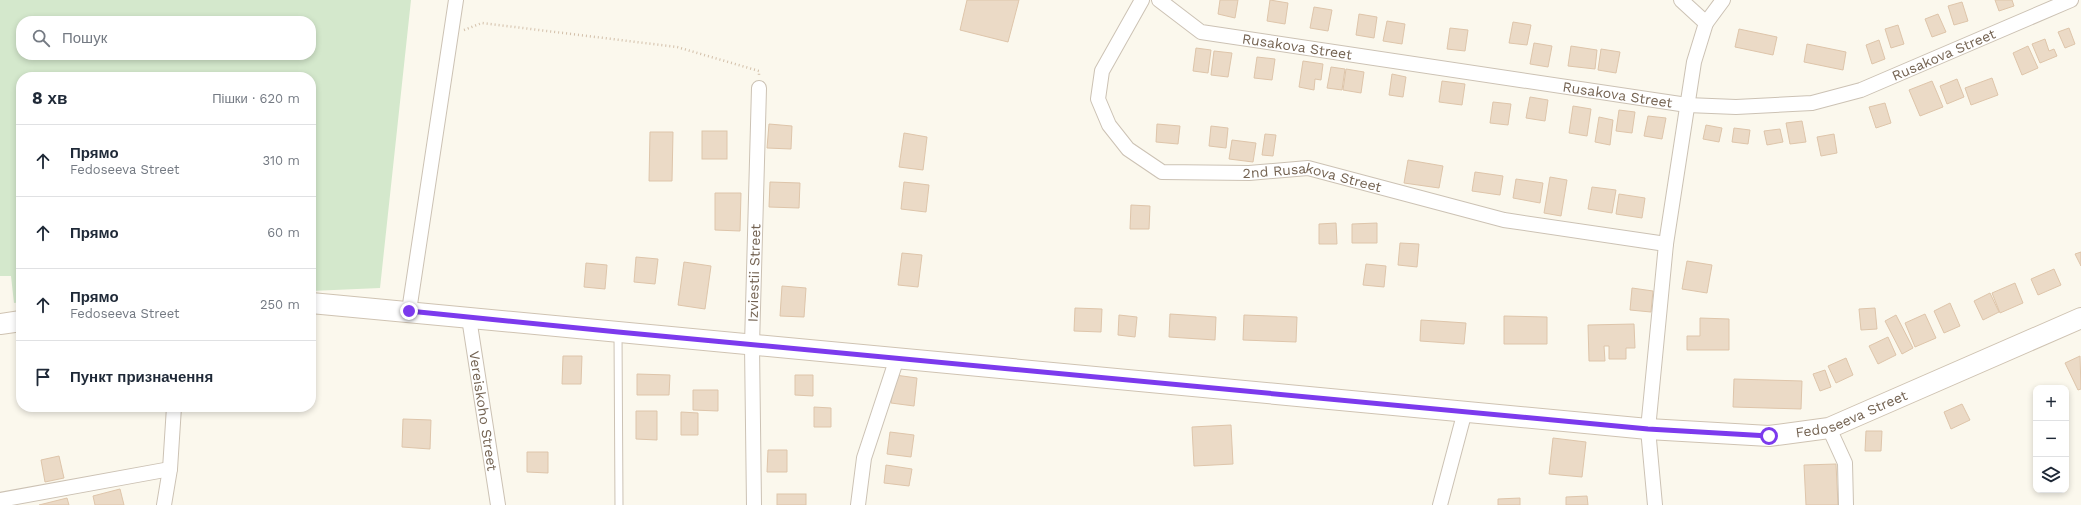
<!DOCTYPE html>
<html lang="uk">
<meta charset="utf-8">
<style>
body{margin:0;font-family:"Work Sans",sans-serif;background:#f2f2f3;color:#1f2937}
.controls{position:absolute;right:12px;bottom:12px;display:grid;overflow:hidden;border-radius:8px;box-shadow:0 2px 6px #0003}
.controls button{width:36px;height:36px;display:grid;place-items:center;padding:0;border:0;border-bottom:1px solid #e0e1e3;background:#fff;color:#1f2937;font:20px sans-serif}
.stop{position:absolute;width:12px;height:12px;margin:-9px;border:3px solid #7c3aed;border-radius:50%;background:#fff}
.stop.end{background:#7c3aed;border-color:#fff;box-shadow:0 1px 4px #0008}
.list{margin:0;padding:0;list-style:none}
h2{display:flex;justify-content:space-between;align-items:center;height:52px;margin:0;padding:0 16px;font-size:17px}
h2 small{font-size:13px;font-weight:400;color:#747a83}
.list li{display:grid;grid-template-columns:26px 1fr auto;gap:12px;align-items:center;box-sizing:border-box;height:72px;padding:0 16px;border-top:1px solid #e0e1e3}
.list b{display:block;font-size:15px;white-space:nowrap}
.list p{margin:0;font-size:13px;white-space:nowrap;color:#747a83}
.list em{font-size:13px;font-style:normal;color:#747a83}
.icon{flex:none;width:22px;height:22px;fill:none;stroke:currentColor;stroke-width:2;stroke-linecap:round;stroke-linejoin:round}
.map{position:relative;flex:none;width:2081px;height:505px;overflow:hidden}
.search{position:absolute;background:#fff;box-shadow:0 2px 6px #0003;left:16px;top:16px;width:300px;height:44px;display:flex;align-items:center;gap:10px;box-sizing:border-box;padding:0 14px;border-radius:16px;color:#747a83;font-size:15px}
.panel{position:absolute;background:#fff;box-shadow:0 2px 6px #0003;left:16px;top:72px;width:300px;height:340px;border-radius:16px}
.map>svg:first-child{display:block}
.green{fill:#d4e8cc;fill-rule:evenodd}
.building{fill:#ebdac6;stroke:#dec5aa}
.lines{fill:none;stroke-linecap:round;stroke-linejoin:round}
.lane-casing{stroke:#ccc2b4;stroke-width:9}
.street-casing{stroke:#ccc2b4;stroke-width:16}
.secondary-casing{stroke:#cfc3b2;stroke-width:22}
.path{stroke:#d3c0aa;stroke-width:2.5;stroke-dasharray:1 3;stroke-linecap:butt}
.lane{stroke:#fff;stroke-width:7}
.street{stroke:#fff;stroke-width:14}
.secondary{stroke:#fff;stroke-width:20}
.route{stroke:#7c3aed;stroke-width:5}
.labels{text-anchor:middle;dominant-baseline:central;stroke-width:3.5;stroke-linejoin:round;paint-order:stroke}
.street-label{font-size:14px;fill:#746352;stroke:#fefbf4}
</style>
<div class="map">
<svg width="2081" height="505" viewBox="0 0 2081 505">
<rect width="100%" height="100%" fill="#fbf8ed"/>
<path class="green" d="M0,0H411L380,288L311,291V77H21V302L14,303L11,276H0ZM21,21H311V55H21Z"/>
<g class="building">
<path d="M967,0H1019L1008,42L960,30Z"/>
<path d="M1220,0H1238L1235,18L1218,14Z"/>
<path d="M1270,0L1288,3L1285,24L1267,21Z"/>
<path d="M1995,0H2012L2014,6L1999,11Z"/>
<path d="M1962,2L1968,21L1954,25L1948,6Z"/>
<path d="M1314,7L1332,10L1328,31L1310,28Z"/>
<path d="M1359,14L1377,17L1374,38L1356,35Z"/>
<path d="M1938,14L1946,32L1932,37L1925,19Z"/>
<path d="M1387,21L1405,24L1402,44L1383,41Z"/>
<path d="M1513,22L1531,25L1527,45L1509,43Z"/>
<path d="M1898,25L1904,44L1891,48L1885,29Z"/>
<path d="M1450,28L1468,30L1465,51L1447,49Z"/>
<path d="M2069,28L2075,44L2065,48L2058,32Z"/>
<path d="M1739,29L1777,37L1773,55L1735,47Z"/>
<path d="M2045,39L2049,51L2054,49L2057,56L2040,63L2032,44Z"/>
<path d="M1879,40L1885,59L1872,64L1866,45Z"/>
<path d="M1534,43L1552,46L1548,67L1530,64Z"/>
<path d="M1807,44L1846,52L1843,70L1804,62Z"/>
<path d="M1571,46L1597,50L1595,69L1568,66Z"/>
<path d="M2028,46L2038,68L2022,75L2013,53Z"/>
<path d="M1196,48L1211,50L1208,73L1193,71Z"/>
<path d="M1601,49L1620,52L1616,73L1598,70Z"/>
<path d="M1214,51L1232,53L1228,77L1211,75Z"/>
<path d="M1257,57L1275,59L1272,80L1254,78Z"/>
<path d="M1303,61L1323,64L1321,80L1315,79L1314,90L1299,87Z"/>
<path d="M1331,67L1345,69L1342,90L1327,88Z"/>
<path d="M1346,69L1364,72L1361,93L1343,90Z"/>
<path d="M1392,74L1406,77L1403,97L1389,95Z"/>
<path d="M1992,78L1998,95L1971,105L1965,88Z"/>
<path d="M1957,79L1964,97L1947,104L1940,86Z"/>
<path d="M1442,81L1465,84L1462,105L1439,102Z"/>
<path d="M1932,81L1943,107L1920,116L1909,90Z"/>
<path d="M1530,97L1548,100L1545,121L1526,118Z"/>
<path d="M1493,102L1511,104L1508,125L1490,123Z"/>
<path d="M1885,103L1891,123L1876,128L1869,107Z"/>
<path d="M1573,106L1591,109L1587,136L1569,133Z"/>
<path d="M1619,110L1635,112L1632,133L1616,131Z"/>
<path d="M1648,116L1666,118L1662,139L1644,136Z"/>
<path d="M1599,117L1613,120L1610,145L1595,142Z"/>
<path d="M1802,121L1806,142L1790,144L1786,123Z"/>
<path d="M769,124L792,126L791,149L767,148Z"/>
<path d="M1157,124L1180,126L1178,144L1156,142Z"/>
<path d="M1706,125L1722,128L1719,142L1703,139Z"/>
<path d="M1211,126L1228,128L1226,148L1209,146Z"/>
<path d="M1734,128L1750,130L1748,144L1732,142Z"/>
<path d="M1780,129L1783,142L1767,145L1764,131Z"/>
<rect x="702" y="131" width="25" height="28"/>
<path d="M650,132H673L672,181H649Z"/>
<path d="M904,133L927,137L923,170L899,167Z"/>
<path d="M1265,134L1276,135L1273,156L1262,155Z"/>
<path d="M1834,134L1837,153L1821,156L1817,137Z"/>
<path d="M1232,140L1256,143L1253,162L1229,159Z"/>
<path d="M1408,160L1443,166L1439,188L1404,183Z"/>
<path d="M1475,172L1503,176L1500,195L1472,191Z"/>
<path d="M1550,177L1567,180L1561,216L1544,213Z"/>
<path d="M1516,179L1543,183L1540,203L1513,198Z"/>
<path d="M770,182L800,183L799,208L769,207Z"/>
<path d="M904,182L929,185L926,212L901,209Z"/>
<path d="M1592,187L1616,190L1612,213L1588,209Z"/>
<path d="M715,193H741L740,231L715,230Z"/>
<path d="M1619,194L1645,198L1642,218L1616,214Z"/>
<path d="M1131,205L1150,206L1149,229H1130Z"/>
<path d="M1336,223L1337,244H1319V224Z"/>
<path d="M1377,223V243H1352V224Z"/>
<path d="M1400,243L1419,244L1417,267L1398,265Z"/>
<path d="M2081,252V266L2075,254Z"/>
<path d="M902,253L922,255L918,287L898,285Z"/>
<path d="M636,257L658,259L655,284L634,282Z"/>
<path d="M1687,261L1712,265L1707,293L1682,289Z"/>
<path d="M684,262L711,266L705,309L678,305Z"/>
<path d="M586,263L607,265L605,289L584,287Z"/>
<path d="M1366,264L1386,266L1384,287L1363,285Z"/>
<path d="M2054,269L2061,285L2038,295L2031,279Z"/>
<path d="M2015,283L2023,303L2000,313L1992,293Z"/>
<path d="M782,286L806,288L804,317L780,316Z"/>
<path d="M1632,288L1653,291L1651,312L1630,310Z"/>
<path d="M1990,293L1999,312L1983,320L1974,301Z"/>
<path d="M1950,303L1960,326L1944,333L1934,311Z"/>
<path d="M1075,308L1102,309L1101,332L1074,331Z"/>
<path d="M1875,308L1877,329L1861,330L1859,309Z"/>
<path d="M1170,314L1216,317L1215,340L1169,337Z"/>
<path d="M1925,314L1936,338L1915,347L1905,323Z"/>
<path d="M1119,315L1137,317L1135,337L1118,335Z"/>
<path d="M1244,315L1297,317L1296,342L1243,340Z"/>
<path d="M1896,315L1913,348L1902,354L1885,321Z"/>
<path d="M1504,316L1547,317V344H1504Z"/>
<path d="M1700,318L1729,319V350H1687V336H1700Z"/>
<path d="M1421,320L1466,323L1464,344L1420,341Z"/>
<path d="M1634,324L1635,348H1626V359H1609V346H1604L1605,361H1589L1588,325Z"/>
<path d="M1888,337L1896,355L1878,364L1869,346Z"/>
<path d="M311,339H315L313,376L311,375Z"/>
<path d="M563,356H582L581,384H562Z"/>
<path d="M2080,356L2081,389L2078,390L2065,363Z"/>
<path d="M1846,358L1853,375L1836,383L1828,366Z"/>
<path d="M1825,370L1831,387L1820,391L1813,374Z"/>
<path d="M637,374L670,375L669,395H637Z"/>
<path d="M795,375H813V396L795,395Z"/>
<path d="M895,375L917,378L914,406L891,403Z"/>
<path d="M1734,379L1802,381L1801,409L1733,407Z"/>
<path d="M693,390H718V411L693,410Z"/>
<path d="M1962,404L1970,420L1951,429L1944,412Z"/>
<path d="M201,407H231V409Z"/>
<path d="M814,407L831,408V427H814Z"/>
<path d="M636,411H657V440L636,439Z"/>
<path d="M681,412L698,413V435H681Z"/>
<path d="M403,419L431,420L430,449L402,447Z"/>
<path d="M1231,425L1233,464L1194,466L1192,427Z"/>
<path d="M1866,431H1882L1881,451H1865Z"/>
<path d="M890,432L914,435L911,457L887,454Z"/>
<path d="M1553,438L1586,442L1582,477L1549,474Z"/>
<path d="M768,450H787V472H767Z"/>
<path d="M527,452H548V473L527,472Z"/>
<path d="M59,456L64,478L45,482L41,460Z"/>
<path d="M1836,464L1838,505H1806L1804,465Z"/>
<path d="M886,465L912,469L909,486L884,483Z"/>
<path d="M120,489L124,505H95L93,496Z"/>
<rect x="777" y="494" width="29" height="11"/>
<path d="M1587,496L1588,505H1566V497Z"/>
<path d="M67,498L69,505H39Z"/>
<path d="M1520,498V505H1498V499Z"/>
</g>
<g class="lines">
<defs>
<path id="lane" d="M618,333L619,505"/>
<g id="street">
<path id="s1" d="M1142,0L1102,71L1098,99L1109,125L1128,149L1162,172L1249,173L1308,168L1504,220L1666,244"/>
<path id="s2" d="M1159,0L1201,32L1687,105L1736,107L1812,103L1861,90L2071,0"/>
<path d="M1681,0L1706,23L1723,0"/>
<path d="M409,311L456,0"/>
<path id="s3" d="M469,318L498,505"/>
<path d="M1829,428L1845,463L1846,505"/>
<path d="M0,500L170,469"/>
<path d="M164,505L170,469L174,407"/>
<path id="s4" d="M754,505L752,345L759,88"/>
<path d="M858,505L864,458L897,358"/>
<path d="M1440,505L1465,411"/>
<path d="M1655,505L1648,429L1666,244L1694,62L1706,23"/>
</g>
<g id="secondary">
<path id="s5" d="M311,303L1648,429L1769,436L1829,428L2081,318"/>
<path d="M0,324L21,321"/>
</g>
</defs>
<use href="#lane" class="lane-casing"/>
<use href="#street" class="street-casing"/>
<use href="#secondary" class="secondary-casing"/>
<path class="path" d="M464,30L482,23L677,47L759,71V76"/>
<use href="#lane" class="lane"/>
<use href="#street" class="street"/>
<use href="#secondary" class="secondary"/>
</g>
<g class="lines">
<path class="route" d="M409,311L618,332L1648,429L1769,436"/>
</g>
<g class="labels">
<g class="street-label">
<text stroke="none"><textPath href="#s2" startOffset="150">Rusakova Street</textPath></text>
<text stroke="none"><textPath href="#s2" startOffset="810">Rusakova Street</textPath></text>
<text stroke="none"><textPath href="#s2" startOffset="474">Rusakova Street</textPath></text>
<text stroke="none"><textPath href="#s1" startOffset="361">2nd Rusakova Street</textPath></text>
<text stroke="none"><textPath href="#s4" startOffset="232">Izviestii Street</textPath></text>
<text stroke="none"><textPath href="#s3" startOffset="94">Vereiskoho Street</textPath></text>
<text stroke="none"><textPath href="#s5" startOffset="1550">Fedoseeva Street</textPath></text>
</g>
</g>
</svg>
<div class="controls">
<button>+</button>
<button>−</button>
<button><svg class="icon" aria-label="layers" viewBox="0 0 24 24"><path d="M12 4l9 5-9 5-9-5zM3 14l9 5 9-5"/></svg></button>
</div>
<div class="stop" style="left:1769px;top:436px"></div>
<div class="stop end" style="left:409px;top:311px"></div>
<div class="search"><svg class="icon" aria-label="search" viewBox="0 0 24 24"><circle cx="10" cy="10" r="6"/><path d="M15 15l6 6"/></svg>Пошук</div>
<section class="panel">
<h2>8 хв<small>Пішки · 620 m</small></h2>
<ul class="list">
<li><svg class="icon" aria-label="ahead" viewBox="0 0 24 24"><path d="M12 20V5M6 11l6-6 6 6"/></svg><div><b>Прямо</b><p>Fedoseeva Street</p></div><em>310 m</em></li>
<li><svg class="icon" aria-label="ahead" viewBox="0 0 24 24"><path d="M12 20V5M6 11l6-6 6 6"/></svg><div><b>Прямо</b></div><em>60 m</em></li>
<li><svg class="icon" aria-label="ahead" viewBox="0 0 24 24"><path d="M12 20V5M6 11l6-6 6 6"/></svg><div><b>Прямо</b><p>Fedoseeva Street</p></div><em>250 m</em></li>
<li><svg class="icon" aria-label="arrive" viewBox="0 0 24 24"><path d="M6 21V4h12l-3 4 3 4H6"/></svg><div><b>Пункт призначення</b></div></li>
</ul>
</section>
</div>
